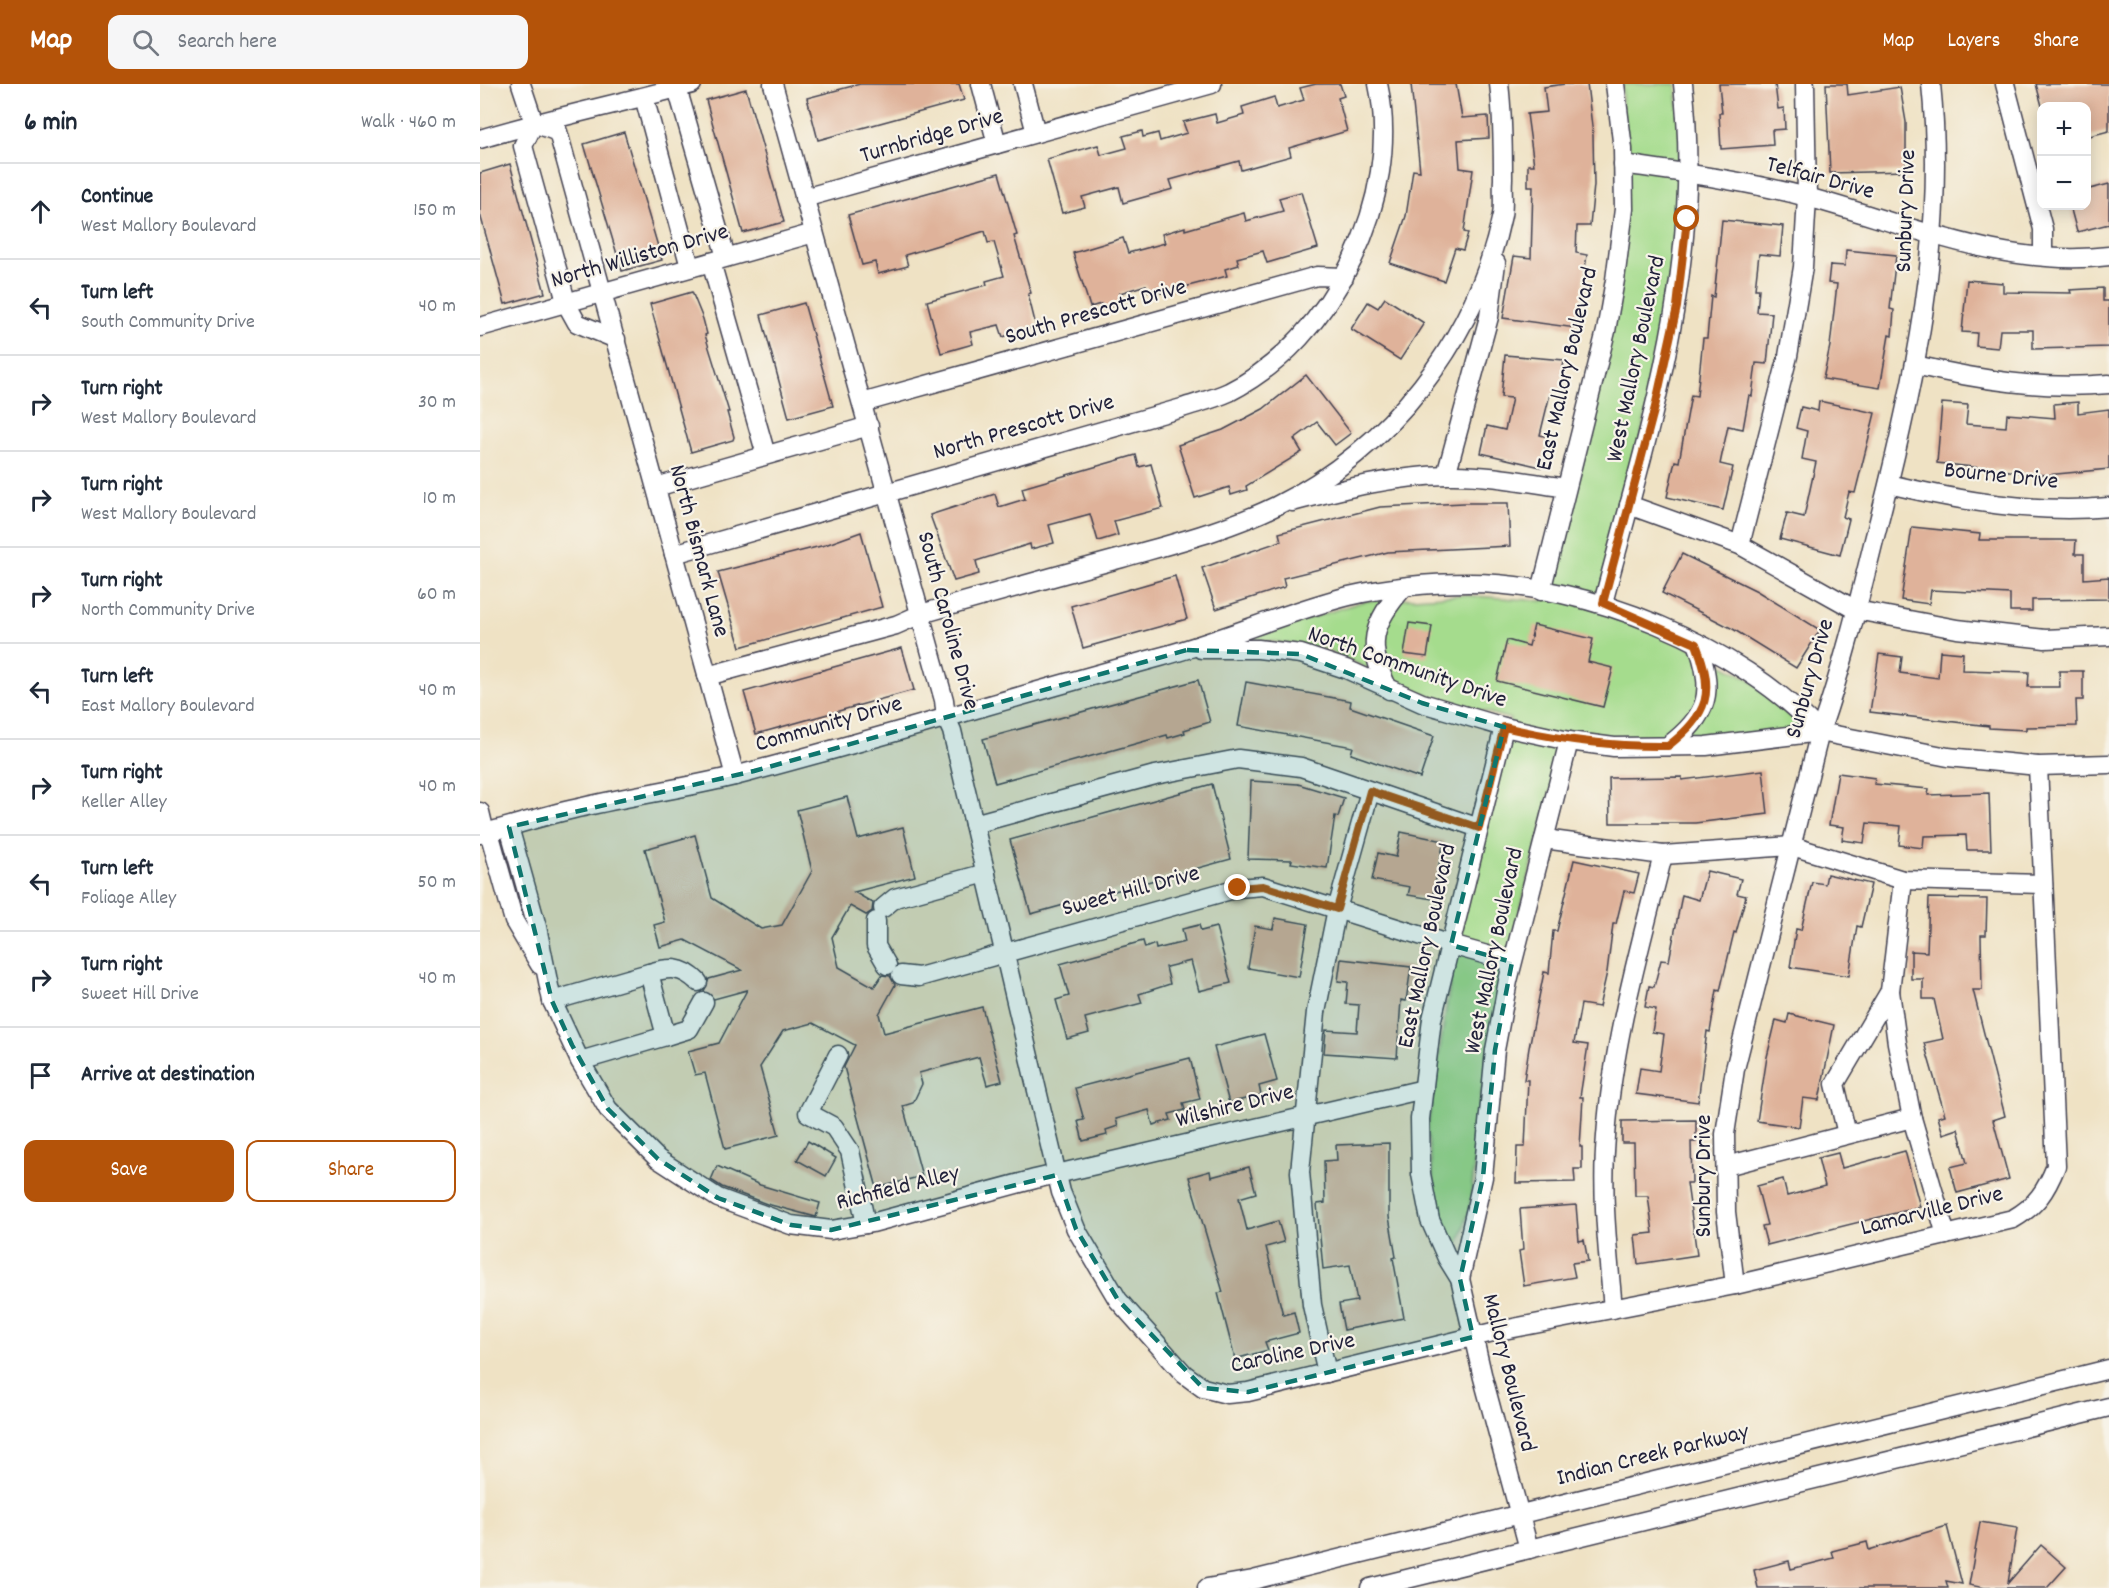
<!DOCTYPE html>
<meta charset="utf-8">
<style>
body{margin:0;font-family:Dekko,sans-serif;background:#f6f6f7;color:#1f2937}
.controls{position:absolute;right:18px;top:18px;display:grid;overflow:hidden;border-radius:12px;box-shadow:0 3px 15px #0003}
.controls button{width:54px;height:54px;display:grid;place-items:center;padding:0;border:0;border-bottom:2px solid #e0e1e3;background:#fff;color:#1f2937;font:30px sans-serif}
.stop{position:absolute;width:18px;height:18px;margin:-14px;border:4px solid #b45309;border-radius:50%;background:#fff}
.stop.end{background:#b45309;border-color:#fff;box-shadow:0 2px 6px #0008}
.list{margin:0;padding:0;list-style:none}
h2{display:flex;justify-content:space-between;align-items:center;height:78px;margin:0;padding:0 24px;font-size:26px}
h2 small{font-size:20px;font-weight:400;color:#747a83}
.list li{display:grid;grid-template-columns:39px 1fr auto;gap:18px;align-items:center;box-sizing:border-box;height:96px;padding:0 24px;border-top:2px solid #e0e1e3}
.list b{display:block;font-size:22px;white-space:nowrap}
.list p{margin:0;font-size:20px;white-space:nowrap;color:#747a83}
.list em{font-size:20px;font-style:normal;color:#747a83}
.actions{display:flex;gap:12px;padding:18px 24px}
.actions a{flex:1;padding:14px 0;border:2px solid #b45309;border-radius:12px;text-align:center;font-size:21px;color:#b45309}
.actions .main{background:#b45309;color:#fff}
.icon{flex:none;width:33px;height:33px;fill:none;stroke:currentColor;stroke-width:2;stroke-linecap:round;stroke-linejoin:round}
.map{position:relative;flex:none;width:1629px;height:1504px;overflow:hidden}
header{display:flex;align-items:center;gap:36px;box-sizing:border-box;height:84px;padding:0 30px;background:#b45309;color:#fff}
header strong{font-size:28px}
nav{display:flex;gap:33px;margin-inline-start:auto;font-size:21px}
.search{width:420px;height:54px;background:#f6f6f7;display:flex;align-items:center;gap:15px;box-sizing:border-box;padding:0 21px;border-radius:12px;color:#747a83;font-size:22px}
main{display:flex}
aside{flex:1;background:#fff}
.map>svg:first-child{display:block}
.green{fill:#a5dc8d;stroke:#647f64;stroke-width:1.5}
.building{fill:#dfb29a}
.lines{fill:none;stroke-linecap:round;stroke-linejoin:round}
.minor-casing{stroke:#413f50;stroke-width:21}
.minor{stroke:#fff;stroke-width:18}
.route{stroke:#b45309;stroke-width:8}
.marked{fill:#0f766e;fill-opacity:0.2;stroke:#0f766e;stroke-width:4.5;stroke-dasharray:12 8;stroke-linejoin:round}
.labels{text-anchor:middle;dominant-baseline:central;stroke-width:4.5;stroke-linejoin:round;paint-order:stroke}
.street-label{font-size:24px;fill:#22223b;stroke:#f7f3e8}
</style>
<header>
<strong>Map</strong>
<div class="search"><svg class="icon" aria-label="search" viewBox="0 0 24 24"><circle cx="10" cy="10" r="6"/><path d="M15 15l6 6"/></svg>Search here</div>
<nav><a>Map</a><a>Layers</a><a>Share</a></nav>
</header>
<main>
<aside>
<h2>6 min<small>Walk · 460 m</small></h2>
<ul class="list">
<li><svg class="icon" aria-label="ahead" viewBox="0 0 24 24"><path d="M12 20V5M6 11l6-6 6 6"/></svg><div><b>Continue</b><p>West Mallory Boulevard</p></div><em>150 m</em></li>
<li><svg class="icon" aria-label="left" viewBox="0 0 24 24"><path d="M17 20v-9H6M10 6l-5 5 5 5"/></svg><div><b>Turn left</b><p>South Community Drive</p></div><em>40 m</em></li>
<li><svg class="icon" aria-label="right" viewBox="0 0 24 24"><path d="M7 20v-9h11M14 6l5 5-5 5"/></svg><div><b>Turn right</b><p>West Mallory Boulevard</p></div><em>30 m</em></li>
<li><svg class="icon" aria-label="right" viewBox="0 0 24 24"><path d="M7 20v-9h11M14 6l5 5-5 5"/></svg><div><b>Turn right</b><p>West Mallory Boulevard</p></div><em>10 m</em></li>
<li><svg class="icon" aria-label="right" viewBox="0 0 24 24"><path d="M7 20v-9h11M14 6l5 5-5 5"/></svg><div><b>Turn right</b><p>North Community Drive</p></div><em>60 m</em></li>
<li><svg class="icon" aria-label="left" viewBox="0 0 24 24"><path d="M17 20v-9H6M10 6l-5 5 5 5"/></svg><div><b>Turn left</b><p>East Mallory Boulevard</p></div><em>40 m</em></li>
<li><svg class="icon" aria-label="right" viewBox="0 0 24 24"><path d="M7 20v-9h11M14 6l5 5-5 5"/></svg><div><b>Turn right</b><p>Keller Alley</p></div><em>40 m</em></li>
<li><svg class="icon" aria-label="left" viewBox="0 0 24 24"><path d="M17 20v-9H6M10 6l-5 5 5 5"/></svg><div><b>Turn left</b><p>Foliage Alley</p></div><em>50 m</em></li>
<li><svg class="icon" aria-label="right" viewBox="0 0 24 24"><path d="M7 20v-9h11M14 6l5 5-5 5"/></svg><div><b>Turn right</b><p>Sweet Hill Drive</p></div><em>40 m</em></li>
<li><svg class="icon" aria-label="arrive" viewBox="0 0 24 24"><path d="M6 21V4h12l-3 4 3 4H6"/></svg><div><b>Arrive at destination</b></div></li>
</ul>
<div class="actions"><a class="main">Save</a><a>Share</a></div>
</aside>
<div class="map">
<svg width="1629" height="1504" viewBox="0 0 1629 1504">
<rect width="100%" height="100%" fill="#f7f3e8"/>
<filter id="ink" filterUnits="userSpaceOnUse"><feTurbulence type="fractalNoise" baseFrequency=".0167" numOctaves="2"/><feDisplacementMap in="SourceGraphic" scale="12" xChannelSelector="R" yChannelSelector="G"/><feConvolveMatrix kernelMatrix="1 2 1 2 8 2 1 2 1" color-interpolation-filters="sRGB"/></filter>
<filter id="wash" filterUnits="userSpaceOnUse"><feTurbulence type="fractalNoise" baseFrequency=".008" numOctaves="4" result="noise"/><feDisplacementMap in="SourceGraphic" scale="24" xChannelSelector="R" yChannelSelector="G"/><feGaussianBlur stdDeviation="1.35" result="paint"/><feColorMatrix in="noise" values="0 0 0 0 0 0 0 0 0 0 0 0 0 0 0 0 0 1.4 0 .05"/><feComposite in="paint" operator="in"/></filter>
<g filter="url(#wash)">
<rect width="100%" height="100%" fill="#efe2c4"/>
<path class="green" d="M1143,0H1196C1198,25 1202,52 1202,77C1199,226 1155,371 1121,515L1271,596L1325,644L1222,657L1086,649L1033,854L1001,1011L990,1123L976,1169L958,1127L947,1047L978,850L1030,635L935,607L846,565L768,554L884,517L981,511L1063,517L1126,270Z"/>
<g id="blocks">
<g class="building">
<path d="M380,0H479L484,16L338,56L327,14Z"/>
<path d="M836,0H860L864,12L858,14L867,47L809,64L811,72L761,86L759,77L690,96L693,105L643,119L639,103L602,113L605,123L582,129L567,75L618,61L621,71L647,64L643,52L662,47L663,53L678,49L680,57L707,49L703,38L735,30L737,39L764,31L762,23L794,13L797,24L824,16L820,4Z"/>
<path d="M931,0H976L982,34L1008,32L1009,54L978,56L980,84L993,86L984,148L988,149L983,166L975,164L964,197L910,179L926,132L933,86L940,87Z"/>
<path d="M1085,0H1107L1113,51L1114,101L1110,142H1097L1096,169L1107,171L1096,244L1023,234L1034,172L1051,174L1053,102H1048V81H1054L1047,30L1067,28L1064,3Z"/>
<path d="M1239,0H1295L1298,25L1304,24L1305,45L1292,46L1293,61L1241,65L1239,29H1242Z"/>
<path d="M1346,0H1367L1368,11L1420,3L1426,38V87L1350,89Z"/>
<path d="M1556,0H1629V47L1606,53V22H1562Z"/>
<path d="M266,5L304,138L263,149L226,16Z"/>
<path d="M144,48L182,176L142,187L104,60Z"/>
<path d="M30,80L65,209L25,220L0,130V89Z"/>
<path d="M519,89L537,151L534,152L551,209L548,210L556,242L523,253L519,241L490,248L493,260L461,269L447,217L507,201L506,197L524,192L514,158L508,159L505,147L425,171L428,182L398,190L395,178L382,181L368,131Z"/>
<path d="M1629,100V140L1597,148L1590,122H1606V106Z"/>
<path d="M821,108L838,164L787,179L783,167L757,174L759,181L745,185L747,192L681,209L680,204L668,207L666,201L640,209L643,219L623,225L621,220L610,223L593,169L643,154L648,169L685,159L682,150L705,143V146L764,129L766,137L803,127L799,114Z"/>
<path d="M1242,136L1303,142L1300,172L1279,170L1275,205H1279L1277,228L1292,229L1287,280L1276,279L1272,312L1269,311L1263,345L1248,342L1240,380L1253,383L1243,426L1187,413L1195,377L1199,378L1211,311L1217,312L1223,254H1227L1231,212L1234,213Z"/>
<path d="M1366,166L1416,171L1410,225L1414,226L1412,252L1409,251L1400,304L1343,295L1350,262L1357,200L1348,199L1350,181L1365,182Z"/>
<path d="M1487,196L1523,199V208L1591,209L1590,206L1623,204V217H1629V263L1553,265V246H1520L1518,264L1496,262L1497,249L1482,248Z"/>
<path d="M212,208L223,235L227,250L225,251L249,328H247L254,353L253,356L211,368L170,220Z"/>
<path d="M905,214L944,239L920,276L871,245L888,218L898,224Z"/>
<path d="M324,219L353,322L309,334L281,231Z"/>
<path d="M1025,271L1084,276L1080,311L1070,310L1060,351L1068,353L1061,383L1001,369L1007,342L1025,346L1032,314L1021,313Z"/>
<path d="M826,291L871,349L855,361L837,338L814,355L822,368L766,402L767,406L751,411L749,403L715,414L698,361L743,346L783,325Z"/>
<path d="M1339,317L1395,329L1375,409L1369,408L1363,433L1369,435L1360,471L1300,455L1307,429L1324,433L1336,378L1322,375L1327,347L1316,344L1321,323L1338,327Z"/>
<path d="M1598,318V329L1629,325V385L1566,391L1457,379L1462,319L1488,321L1486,340L1526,343L1527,330L1575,334L1574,320Z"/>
<path d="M656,371L659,383L671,380L683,424L634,437L638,451L618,457L610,430L569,441L574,459L551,465L550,460L496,477L499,490L474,497L450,431L515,410L519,423L545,415L542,404Z"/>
<path d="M984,419H1028L1030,462L908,468L803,494L805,503L736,525L722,484L801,457L799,449L900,423Z"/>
<path d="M1432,443L1500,450L1499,456H1596L1595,470H1604V495L1629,493V515L1552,516V527H1530V510L1451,506L1449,520L1421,516Z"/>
<path d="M381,448L402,523L260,563L238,488L345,461Z"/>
<path d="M1202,470L1277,507L1340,546L1316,584L1253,545L1182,509Z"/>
<path d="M695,492L707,535L603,564L591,522Z"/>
<path d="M929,539L952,542L947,573L924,570Z"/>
<path d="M1054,541L1113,555L1108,578L1133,584L1123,623L1017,597L1027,556L1049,562Z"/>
<path d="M422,564L434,606L276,650L264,608Z"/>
<path d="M1460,567L1483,569L1482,586L1549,588L1548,603H1580L1579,587H1603V616H1596L1597,642L1546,643V646L1509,644V642L1390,628L1399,570L1422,573L1420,589L1458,594Z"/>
<path d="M718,596L730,638L704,646L705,649L688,654L687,651L515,699L503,655Z"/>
<path d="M766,598L871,617L870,623L954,652L940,694L871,670L873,663L758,642Z"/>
<path d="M1283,686L1288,730L1215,739H1130L1129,694L1202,693V696Z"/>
<path d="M1358,689L1395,694L1394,700L1449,705L1448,711L1509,709L1511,766H1487L1486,751L1444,752L1443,764L1419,761L1421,742L1387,739L1384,759L1362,756L1364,743L1349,741Z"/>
<path d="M771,697L818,700L864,714L858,733L855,732L847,784L811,779L812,776L768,775Z"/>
<path d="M732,700L751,775L551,830L530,756Z"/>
<path d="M367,713L378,755L423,743L435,792L374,808L393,819L392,827L386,831L370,822L352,853L359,883L394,903L402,891L410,892L415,901L399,930L404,949L502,923L522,997L507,1001L499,973L439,989L442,1000L433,1019L423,1022L442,1092L397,1104L364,983L375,961L333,939L303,947L280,983L299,1051L245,1065L225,989L215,991L208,967L239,959L267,906L234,915L224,907L229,895L262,886L205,856L180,863L174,841L185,838L165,765L215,751L232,814L281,845L302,841L332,787L317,726Z"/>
<path d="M921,748L964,757L952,815L928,811L930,803L892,796L898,769L916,773Z"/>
<path d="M1094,776L1159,790L1154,809L1144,807L1136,840H1133L1127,888L1119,923L1101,920L1094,959L1108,961L1100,1013H1103L1100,1063H1102V1085H1094L1095,1098L1036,1099L1037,1063H1045L1048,996H1044L1049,964L1064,888L1069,889L1073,847H1077Z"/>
<path d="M1227,787L1261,795L1257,810L1266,812L1256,849L1254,848L1240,907L1237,906L1230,948L1227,947L1218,1018L1156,1010L1160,984L1179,987L1184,950L1172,948L1176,925L1165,923L1169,902L1174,903L1181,876L1189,877L1202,811L1219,816Z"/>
<path d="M1347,790L1391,800L1381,843L1377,842L1369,892L1310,883L1316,845L1321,846L1332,798L1345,800Z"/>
<path d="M1449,814L1507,815L1506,851H1501L1502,906H1493L1525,1032L1513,1036L1529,1095L1477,1109L1470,1083L1487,1079L1478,1045L1463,1050L1458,1033L1465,1031L1444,959L1463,955L1454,915H1443V895H1431V867L1447,868Z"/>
<path d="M795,834L828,840L819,893L768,884L775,842L793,845Z"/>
<path d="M719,841L721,847L736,843L751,899L719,907L711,877L686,883L690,900L659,910L662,919L605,934L609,949L587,955L576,916L589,912L580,880L663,857L665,864L675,860L676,865L705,858L702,845Z"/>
<path d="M861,875L931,883L926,917L921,916L917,974L844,969L846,946L877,948L879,921L866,920L868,898L858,897Z"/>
<path d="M1309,930L1354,941L1339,1016L1323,1014L1319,1043L1277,1037L1287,973L1296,936L1307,939Z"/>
<path d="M784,950L797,997L779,1002L781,1011L749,1019L734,963Z"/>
<path d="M710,974L720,1015L703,1019L705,1026L689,1030L691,1036L673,1041L669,1026L636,1035L638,1042L626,1046L627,1051L603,1057L598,1037L604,1036L595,1004Z"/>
<path d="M1216,1036V1058H1211L1212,1099H1207L1217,1171L1158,1180L1155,1151L1173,1149L1168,1112H1155L1154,1059H1142V1037Z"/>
<path d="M328,1057L356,1074L346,1092L317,1076Z"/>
<path d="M909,1059V1133L916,1173L913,1174L924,1234L864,1246L859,1220L877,1217L870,1181L843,1185L837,1120L845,1119L844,1077L857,1076L856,1061Z"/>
<path d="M1425,1067L1440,1123L1287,1161L1282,1142L1287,1141L1277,1102L1303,1095L1307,1112L1345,1102L1338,1074L1358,1069L1362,1084Z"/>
<path d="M237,1082L280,1101L340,1119L336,1133L287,1120L242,1103L231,1096Z"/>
<path d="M769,1083L776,1109L759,1114L767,1146L798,1137L804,1158L786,1163L803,1231L814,1228L819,1249L785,1258L788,1266L755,1275L738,1209L743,1208L709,1093L730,1087L731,1093Z"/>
<path d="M1096,1121L1099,1157L1104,1156L1108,1177L1092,1179L1095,1193L1044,1202L1039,1167L1043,1166L1040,1125Z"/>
<path d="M1500,1438L1537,1444L1528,1499L1561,1461L1586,1483L1567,1504H1505L1489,1501Z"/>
<path d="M1467,1442L1482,1500L1466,1497L1468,1504H1278L1274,1486L1309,1477L1311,1485L1354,1474L1352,1467L1387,1458L1389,1466Z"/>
</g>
</g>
</g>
<g filter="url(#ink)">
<use href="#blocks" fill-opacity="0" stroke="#413f50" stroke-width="1.5"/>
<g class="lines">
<defs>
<g id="minor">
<path d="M41,0L54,39L43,62L87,221L97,239L136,255"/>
<path d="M293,0L464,616L466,634L472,647L581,1108L596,1145L638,1216L704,1290L723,1304L747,1310L768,1308L1013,1248L1255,1201L1533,1135C1556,1122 1566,1107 1576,1082L1558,682"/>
<path d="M501,0L517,60"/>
<path d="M543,0L556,49"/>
<path d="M1525,0L1563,145V172"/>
<path d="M197,4L246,173"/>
<path d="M164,13L210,183"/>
<path d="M54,39L78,48L255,692"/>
<path d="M0,55C70,34 142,19 212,0"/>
<path d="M1143,80C1205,89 1267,97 1327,113C1424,139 1526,185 1629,172"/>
<path d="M324,114L732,0"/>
<path d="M231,178L286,371"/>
<path d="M0,243L334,149"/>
<path d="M1435,281C1499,296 1563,306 1629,300"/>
<path d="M382,319L837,192L864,193"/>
<path d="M966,391L1009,233L1016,179"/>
<path d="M1409,400C1480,417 1556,430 1629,423"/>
<path d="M176,403L389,342"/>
<path d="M812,418C863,405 914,392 967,391C1007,390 1046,398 1086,404"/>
<path d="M1149,421L1260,461L1376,526L1477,545L1565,555L1629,552"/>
<path d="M1260,461L1308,272L1323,183L1327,113L1325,0"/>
<path d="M194,470L702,324C717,319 734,315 749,308C853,256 923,113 898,0"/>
<path d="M1061,507L1126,247L1135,196L1144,125L1143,65L1135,0"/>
<path d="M1123,519C1168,347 1224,180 1203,0"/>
<path d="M721,565H778L821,570L866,585L942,619L1024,643L1089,657L1134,663L1226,662L1340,648L1468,673L1558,682L1629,680"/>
<path d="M227,592L416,541L441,530C508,511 575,492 642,474C694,459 747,446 796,422C910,365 996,256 1022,131C1024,120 1022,106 1023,95C1023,63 1023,32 1019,0"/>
<path d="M909,606C885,562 892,539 924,503"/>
<path d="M1024,643L952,935L940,1035L941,1090L950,1136L967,1174L980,1195L1003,1294L1049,1465"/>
<path d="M1188,662C1229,631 1235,608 1217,559"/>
<path d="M0,728L5,749"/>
<path d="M494,740L675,691L758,675L821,683L999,744"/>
<path d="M29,743L57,843L72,917L100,977L128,1025L178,1075L238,1114L311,1141L351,1146L392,1139L555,1095L944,1005"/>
<path d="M9,748L34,837L60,881"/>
<path d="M0,750C34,742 68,730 103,723C158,710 215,703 270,688C407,652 543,610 680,573C744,556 805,528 869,512C908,503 949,499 989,499C1106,499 1260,561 1340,648"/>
<path d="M1064,755L1183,771L1312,762L1423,796L1563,800"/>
<path d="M1423,796L1410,907L1417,959L1432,1034L1466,1151"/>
<path d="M403,824L415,814L506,789"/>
<path d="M396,837V862L407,881"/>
<path d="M169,889C189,883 202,882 218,898"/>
<path d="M421,891L439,893L758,804L783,802L971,861L1032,878"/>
<path d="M72,917L169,889L186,952L100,977"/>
<path d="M186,952L209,945L224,918"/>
<path d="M358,971L328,1029L354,1043L370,1067L386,1140"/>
<path d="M1367,1050L1355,1000L1410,907"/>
<path d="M1246,1082L1432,1034"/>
<path d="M980,1195L1003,1093L1015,966L1028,897L1089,657"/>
<path d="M1255,1201L1246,1128L1245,1050L1255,985L1340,648C1362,585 1378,521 1394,456C1433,307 1467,155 1451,0"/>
<path d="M1133,1225C1128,1168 1121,1110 1126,1052C1133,956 1160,864 1183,771"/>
<path d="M847,1289L832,1221L820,1088L836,928L857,825L890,707"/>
<path d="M727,1504L773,1496L1629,1285"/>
<path d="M890,1504L1629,1323"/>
</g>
</defs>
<use href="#minor" class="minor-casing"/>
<use href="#minor" class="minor"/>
</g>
</g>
<g class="lines" filter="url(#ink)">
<path class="route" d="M758,804L783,802L857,825L890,707L999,744L1024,643C1080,656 1131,663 1188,662C1229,630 1235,608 1216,560L1123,519L1175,323L1197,223L1207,135"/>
</g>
<path class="marked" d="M707,566L821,570L942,619L1024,643L971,861L1032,878L1015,966L1003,1093L980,1195L993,1253L768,1308L723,1304L638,1216L596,1145L577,1091L351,1146L311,1141L238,1114L178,1075L128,1025L92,961L72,917L29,743L274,687Z"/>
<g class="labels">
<g class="street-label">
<text transform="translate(452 53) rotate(-16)">Turnbridge Drive</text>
<text transform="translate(1340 95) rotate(15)">Telfair Drive</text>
<text transform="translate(1427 127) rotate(-88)">Sunbury Drive</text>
<text transform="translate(160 173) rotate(-16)">North Williston Drive</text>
<text transform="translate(616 229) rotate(-16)">South Prescott Drive</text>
<text transform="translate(1157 275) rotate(-78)">West Mallory Boulevard</text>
<text transform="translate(1088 285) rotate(-77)">East Mallory Boulevard</text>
<text transform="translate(544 344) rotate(-16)">North Prescott Drive</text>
<text transform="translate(1521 393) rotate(6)">Bourne Drive</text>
<text transform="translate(218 467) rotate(75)">North Bismark Lane</text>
<text transform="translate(467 537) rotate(75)">South Caroline Drive</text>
<text transform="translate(927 584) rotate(19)">North Community Drive</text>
<text transform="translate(1331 595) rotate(-74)">Sunbury Drive</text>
<text transform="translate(349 641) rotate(-16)">Community Drive</text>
<text transform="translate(651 808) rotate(-15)">Sweet Hill Drive</text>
<text transform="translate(948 862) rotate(-78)">East Mallory Boulevard</text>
<text transform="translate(1015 867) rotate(-78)">West Mallory Boulevard</text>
<text transform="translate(755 1023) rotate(-14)">Wilshire Drive</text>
<text transform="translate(1225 1092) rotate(-90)">Sunbury Drive</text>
<text transform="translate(418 1105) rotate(-14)">Richfield Alley</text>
<text transform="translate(1452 1128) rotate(-14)">Lamarville Drive</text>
<text transform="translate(813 1270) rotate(-12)">Caroline Drive</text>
<text transform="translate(1028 1289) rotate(76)">Mallory Boulevard</text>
<text transform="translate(1173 1372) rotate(-14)">Indian Creek Parkway</text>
</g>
</g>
</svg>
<div class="controls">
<button>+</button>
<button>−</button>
</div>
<div class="stop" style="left:1207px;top:135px"></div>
<div class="stop end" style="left:758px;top:804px"></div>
</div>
</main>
